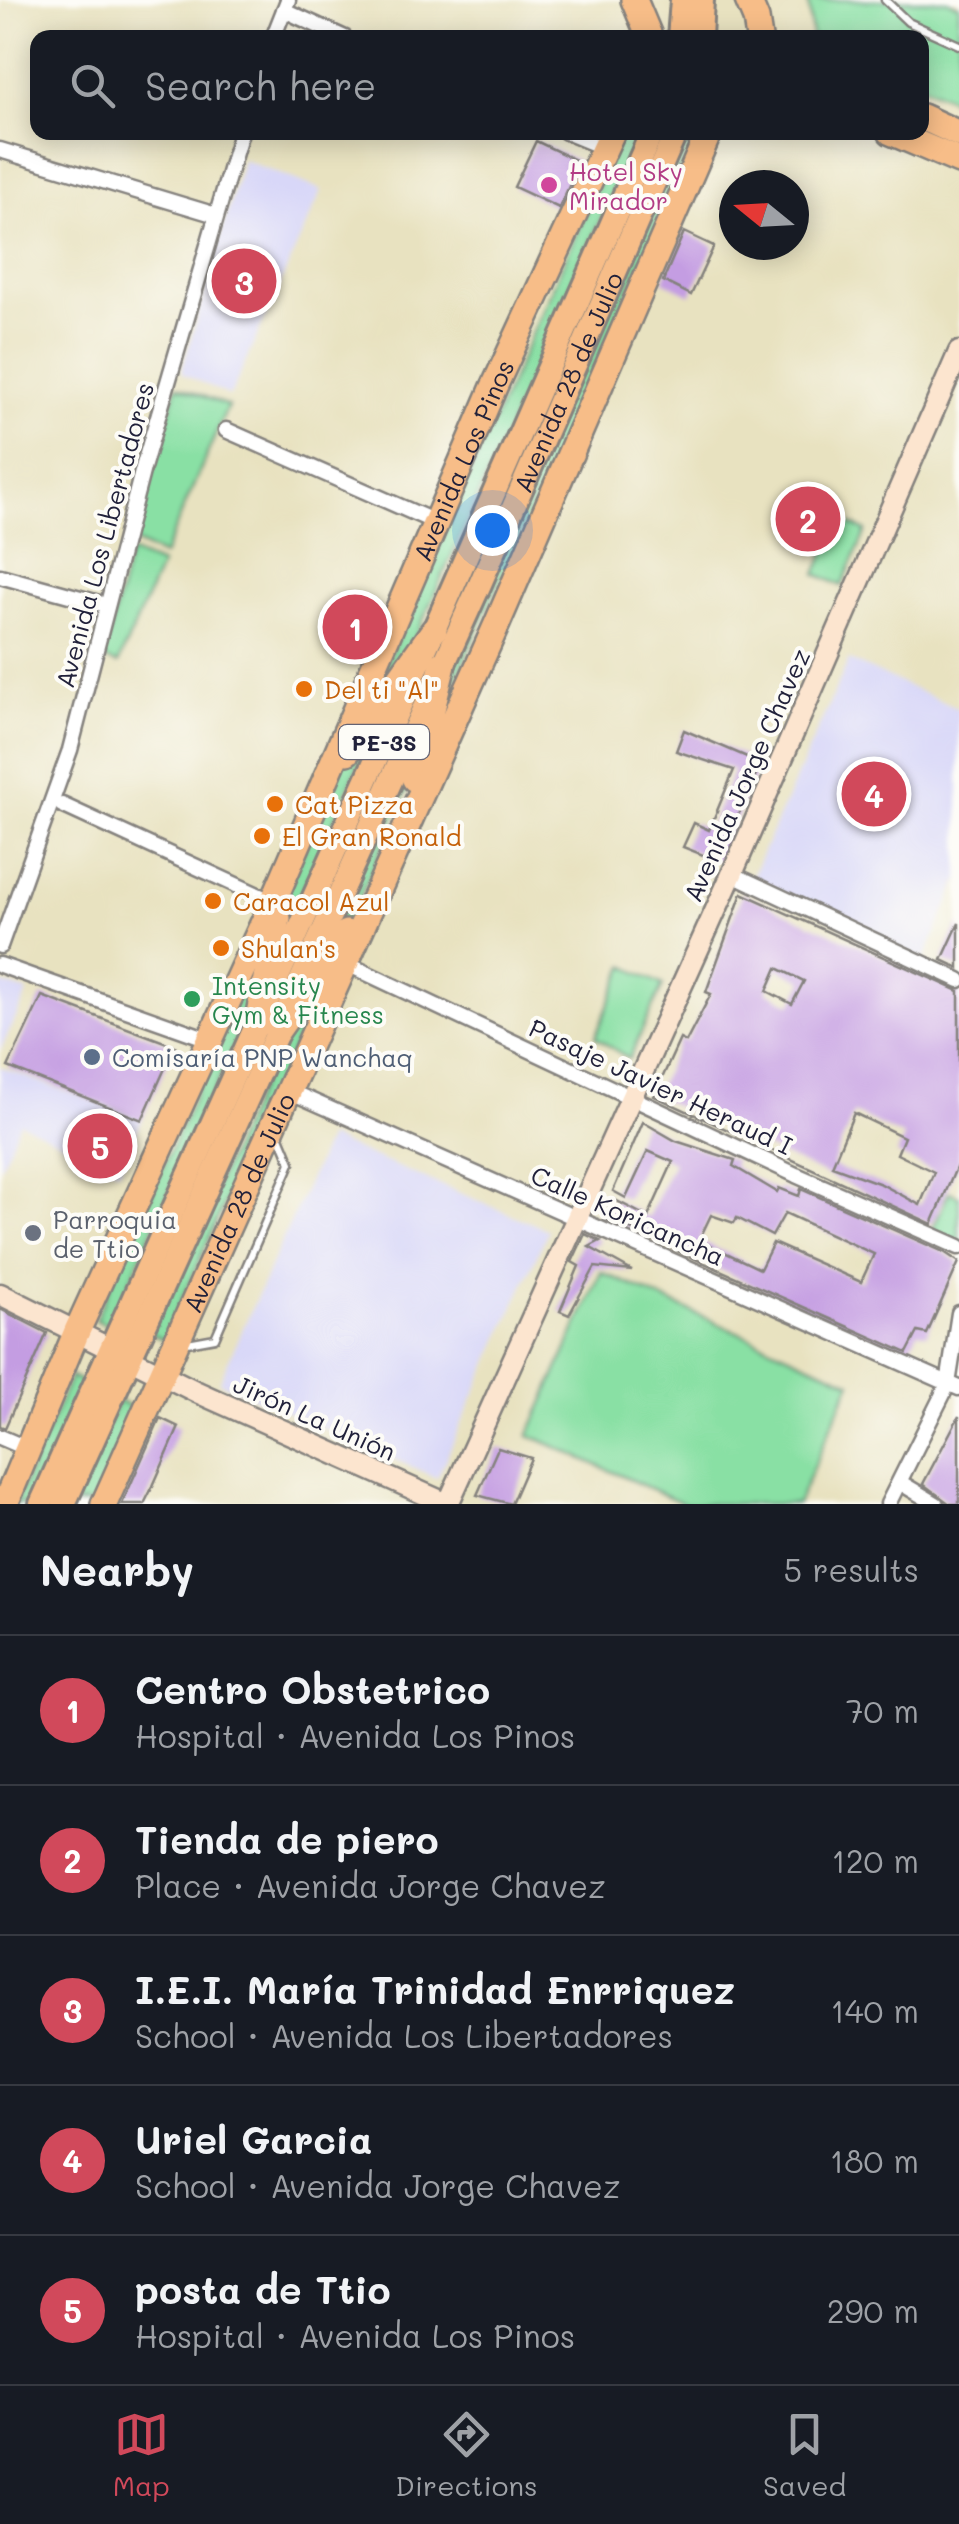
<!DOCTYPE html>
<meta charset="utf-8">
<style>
body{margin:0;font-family:Mali,sans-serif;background:#20242c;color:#f1f3f6}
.compass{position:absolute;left:719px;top:170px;width:90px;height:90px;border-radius:50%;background:#171b24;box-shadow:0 5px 25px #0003;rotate:288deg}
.you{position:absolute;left:492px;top:530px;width:35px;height:35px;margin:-25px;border:8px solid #fff;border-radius:50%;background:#1a73e8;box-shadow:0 0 0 15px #1a73e833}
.badge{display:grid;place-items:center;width:65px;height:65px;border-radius:50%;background:#d1495b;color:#fff;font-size:32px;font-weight:700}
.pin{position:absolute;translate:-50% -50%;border:5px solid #fff;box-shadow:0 2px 10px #0006}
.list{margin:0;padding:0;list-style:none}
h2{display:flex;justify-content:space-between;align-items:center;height:130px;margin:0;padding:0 40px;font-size:42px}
h2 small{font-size:32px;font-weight:400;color:#9ea1a6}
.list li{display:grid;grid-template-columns:65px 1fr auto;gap:30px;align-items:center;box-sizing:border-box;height:150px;padding:0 40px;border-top:2px solid #363941}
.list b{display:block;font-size:38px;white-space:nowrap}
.list p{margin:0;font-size:32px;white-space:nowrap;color:#9ea1a6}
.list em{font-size:32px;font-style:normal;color:#9ea1a6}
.icon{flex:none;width:55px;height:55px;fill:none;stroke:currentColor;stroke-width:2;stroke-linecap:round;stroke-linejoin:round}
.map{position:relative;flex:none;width:959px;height:1504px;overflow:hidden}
.search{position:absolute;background:#171b24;box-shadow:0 5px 25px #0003;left:30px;right:30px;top:30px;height:110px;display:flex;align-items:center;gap:25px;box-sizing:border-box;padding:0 35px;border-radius:20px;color:#9ea1a6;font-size:38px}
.sheet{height:880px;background:#171b24}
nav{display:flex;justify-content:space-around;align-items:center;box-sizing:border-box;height:140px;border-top:2px solid #363941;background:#171b24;font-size:28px;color:#9ea1a6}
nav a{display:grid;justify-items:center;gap:5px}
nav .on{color:#d1495b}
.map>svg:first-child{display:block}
.built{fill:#d8d7f8}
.green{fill:#89e0a4;stroke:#568170;stroke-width:2.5}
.building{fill:#c49de2;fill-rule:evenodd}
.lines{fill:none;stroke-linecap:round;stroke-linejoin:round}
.lane-casing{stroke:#85827e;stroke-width:11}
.street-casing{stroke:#85827e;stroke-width:19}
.secondary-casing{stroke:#85827e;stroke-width:25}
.primary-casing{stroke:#85827e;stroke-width:28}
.highway-casing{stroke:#85827e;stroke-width:30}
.lane{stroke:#fff;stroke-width:6}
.street{stroke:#fff;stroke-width:14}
.secondary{stroke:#fce5cf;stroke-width:20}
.primary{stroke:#f7bd88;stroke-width:22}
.highway{stroke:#f7bd88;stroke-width:25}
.hotel-dot{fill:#d1479c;stroke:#fdfcf7;stroke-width:4}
.food-dot{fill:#e8710a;stroke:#fdfcf7;stroke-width:4}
.leisure-dot{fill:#2e9e5b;stroke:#fdfcf7;stroke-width:4}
.service-dot{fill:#5c6f8a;stroke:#fdfcf7;stroke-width:4}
.worship-dot{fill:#6b7280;stroke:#fdfcf7;stroke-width:4}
.labels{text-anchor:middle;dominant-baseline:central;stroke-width:8;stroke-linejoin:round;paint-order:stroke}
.shield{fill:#fdfcf7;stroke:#646373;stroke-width:2.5}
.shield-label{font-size:22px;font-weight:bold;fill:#22223b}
.hotel-label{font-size:25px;fill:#b23c85;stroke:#fdfcf7;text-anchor:start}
.street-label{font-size:25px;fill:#22223b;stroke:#fdfcf7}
.food-label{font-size:25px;fill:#c56008;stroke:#fdfcf7;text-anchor:start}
.leisure-label{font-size:25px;fill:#27864d;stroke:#fdfcf7;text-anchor:start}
.service-label{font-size:25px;fill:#4e5e75;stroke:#fdfcf7;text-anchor:start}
.worship-label{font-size:25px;fill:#5b616d;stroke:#fdfcf7;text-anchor:start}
</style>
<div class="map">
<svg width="959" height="1504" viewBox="0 0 959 1504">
<rect width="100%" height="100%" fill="#fdfcf7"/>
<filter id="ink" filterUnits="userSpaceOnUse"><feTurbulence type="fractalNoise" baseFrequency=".01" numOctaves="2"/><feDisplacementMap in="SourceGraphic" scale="20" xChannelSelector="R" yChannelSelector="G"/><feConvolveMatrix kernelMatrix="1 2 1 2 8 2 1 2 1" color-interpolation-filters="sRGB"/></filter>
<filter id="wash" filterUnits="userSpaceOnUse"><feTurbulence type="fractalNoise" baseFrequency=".0048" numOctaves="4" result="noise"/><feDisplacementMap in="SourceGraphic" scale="40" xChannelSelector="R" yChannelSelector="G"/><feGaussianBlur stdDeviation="2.25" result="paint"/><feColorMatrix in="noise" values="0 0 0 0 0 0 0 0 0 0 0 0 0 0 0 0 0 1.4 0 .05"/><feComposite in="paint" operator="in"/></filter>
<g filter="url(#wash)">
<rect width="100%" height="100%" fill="#e8e2c0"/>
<g class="built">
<path d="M243,160L322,190L230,396L181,373Z"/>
<path d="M849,660L959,709V879L924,960L750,881Z"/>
<path d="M0,983L28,992L0,1051Z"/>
<path d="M0,1067L142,1120L119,1171L20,1122L0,1168Z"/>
<path d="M328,1138L548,1230L437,1478L219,1382Z"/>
</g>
<g class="green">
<path d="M808,0H947L959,5V102L922,86V38L812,37Z"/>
<path d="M621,133H639L110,1326L95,1320Z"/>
<path d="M684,133L696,137L164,1340L150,1333Z"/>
<path d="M177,386L228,406L163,556L132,541Z"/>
<path d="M839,519L866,531L842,586L816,574Z"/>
<path d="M130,552L161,565L118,664L103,659Z"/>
<path d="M625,966L663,985L629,1059L595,1037Z"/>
<path d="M949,1192L959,1196V1243L932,1231Z"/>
<path d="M601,1272L851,1382L797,1504H685L529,1435Z"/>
<path d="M71,1376L84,1382L30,1504H15Z"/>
<path d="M118,1401L135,1409L93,1504H72Z"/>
</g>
<g id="blocks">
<g class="building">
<path d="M536,141L580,162L559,208L514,187Z"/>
<path d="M684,232L714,246L691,295L663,281Z"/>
<path d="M800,503L825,512L813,536L791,526Z"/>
<path d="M684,730L761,763L718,861L683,847L694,823L709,830L734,770L676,751Z"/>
<path d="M742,893L959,991V1161L932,1224L654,1096L680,1039L686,1042L711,994L706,992ZM777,968L804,981L792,1004L767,991ZM854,1113L904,1137L897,1154L934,1172L920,1205L881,1184L832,1166Z"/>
<path d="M959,923V968L942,960Z"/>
<path d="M42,996L175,1046L142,1120L8,1067Z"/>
<path d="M643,1122L676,1141L735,1160L733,1166L777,1192L779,1188L799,1196L801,1189L944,1252L959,1262L927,1334L918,1332L907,1353L673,1249L674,1246L604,1219L613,1199L648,1217L673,1162L648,1151L626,1198L613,1191ZM785,1213L874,1254L861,1282L773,1243L760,1269L699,1240L711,1215L734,1223L737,1218L772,1236Z"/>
<path d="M585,1234L600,1241L589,1247L632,1271L595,1267L569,1315L560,1311L579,1266L572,1262Z"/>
<path d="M0,1309L47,1333L5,1428L0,1426Z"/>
<path d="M959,1416V1504H950L923,1484Z"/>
<path d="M160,1418L179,1427L153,1486L144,1504H122Z"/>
<path d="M498,1448L531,1458L511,1504L477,1495Z"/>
</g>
</g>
</g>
<g filter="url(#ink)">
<use href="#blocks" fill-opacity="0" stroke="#85827e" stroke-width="2.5"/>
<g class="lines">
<defs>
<g id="lane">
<path d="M885,0L908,22L959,45"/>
<path d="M182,1344L215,1338L291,1163L278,1132"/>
</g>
<g id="street">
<path d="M284,10L345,38"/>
<path d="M273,38L288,0"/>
<path d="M566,132L605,148"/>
<path d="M0,150L216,215"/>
<path d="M226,430L435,522"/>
<path d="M0,576L106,605"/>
<path d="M62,805L273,902"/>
<path d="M732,874L959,980"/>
<path d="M0,946L70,750L143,468L241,132"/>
<path d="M345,963L796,1175L959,1247"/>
<path d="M0,965L211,1040"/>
<path d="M289,1091L959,1388"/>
<path d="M0,1437L28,1449"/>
<path d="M901,1483L936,1504"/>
<path d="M888,1504L948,1384L959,1313"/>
</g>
<g id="secondary">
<path d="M0,1294L197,1392L447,1504"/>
<path d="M448,1504L732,874L959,352"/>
</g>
<g id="primary">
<path d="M679,38L682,0"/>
<path d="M700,38L702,0"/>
<path d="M41,1504L434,630L652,132"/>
<path id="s1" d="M64,1504L480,584L676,132"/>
</g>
<g id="highway">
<path d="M634,0L650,38"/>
<path d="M748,0L756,19L759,38"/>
<path d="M922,117L959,134"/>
<path d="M891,132L959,161"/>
<path d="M347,752L434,630"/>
<path d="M415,779L443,664"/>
<path d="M257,1024L278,918"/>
<path d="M277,1031L346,933"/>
<path id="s2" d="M5,1504L77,1331L273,902L494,387L612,132"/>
<path id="s3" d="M104,1504L497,624L709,132"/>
</g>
</defs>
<use href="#lane" class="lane-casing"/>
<use href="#street" class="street-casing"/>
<use href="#secondary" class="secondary-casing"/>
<use href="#primary" class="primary-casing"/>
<use href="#highway" class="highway-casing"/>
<use href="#lane" class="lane"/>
<use href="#street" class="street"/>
<use href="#secondary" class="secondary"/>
<use href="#primary" class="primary"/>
<use href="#highway" class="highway"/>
</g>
</g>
<circle class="hotel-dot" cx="549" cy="185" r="10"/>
<g class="food-dot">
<circle cx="304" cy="689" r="10"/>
<circle cx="275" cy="804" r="10"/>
<circle cx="262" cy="836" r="10"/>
<circle cx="213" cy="901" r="10"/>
<circle cx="221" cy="948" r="10"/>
</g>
<circle class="leisure-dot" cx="192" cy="999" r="10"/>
<circle class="service-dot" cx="92" cy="1057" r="10"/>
<circle class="worship-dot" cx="33" cy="1233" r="10"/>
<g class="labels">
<rect class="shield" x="339" y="725" width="90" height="34" rx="8"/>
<g class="shield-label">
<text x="384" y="742">PE-3S</text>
</g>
<g class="hotel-label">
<text x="569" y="171">Hotel Sky<tspan x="569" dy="29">Mirador</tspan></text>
</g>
<g class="street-label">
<text stroke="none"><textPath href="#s1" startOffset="1230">Avenida 28 de Julio</textPath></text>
<text stroke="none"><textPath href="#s2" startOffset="1140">Avenida Los Pinos</textPath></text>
<text transform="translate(104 535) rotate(-75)">Avenida Los Libertadores</text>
<text transform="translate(746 775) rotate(-66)">Avenida Jorge Chavez</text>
<text transform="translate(661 1086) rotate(25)">Pasaje Javier Heraud I</text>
<text stroke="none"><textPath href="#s3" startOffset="330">Avenida 28 de Julio</textPath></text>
<text transform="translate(628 1215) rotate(24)">Calle Koricancha</text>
<text transform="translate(315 1417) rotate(24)">Jirón La Unión</text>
</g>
<g class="food-label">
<text x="324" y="689">Del ti "Al"</text>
<text x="295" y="804">Cat Pizza</text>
<text x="282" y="836">El Gran Ronald</text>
<text x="233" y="901">Caracol Azul</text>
<text x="241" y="948">Shulan's</text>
</g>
<g class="leisure-label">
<text x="212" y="985">Intensity<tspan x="212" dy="29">Gym &amp; Fitness</tspan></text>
</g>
<g class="service-label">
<text x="112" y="1057">Comisaría PNP Wanchaq</text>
</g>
<g class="worship-label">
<text x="53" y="1219">Parroquia<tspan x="53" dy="29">de Ttio</tspan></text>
</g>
</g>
</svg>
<svg class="compass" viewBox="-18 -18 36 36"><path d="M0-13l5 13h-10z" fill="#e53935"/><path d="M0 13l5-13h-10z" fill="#9ea1a6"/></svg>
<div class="you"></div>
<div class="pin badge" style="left:355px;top:627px">1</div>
<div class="pin badge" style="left:808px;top:519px">2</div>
<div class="pin badge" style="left:244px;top:281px">3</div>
<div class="pin badge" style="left:874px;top:794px">4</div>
<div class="pin badge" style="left:100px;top:1146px">5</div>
<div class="search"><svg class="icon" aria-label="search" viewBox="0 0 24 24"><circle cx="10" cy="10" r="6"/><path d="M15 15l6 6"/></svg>Search here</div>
</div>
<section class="sheet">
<h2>Nearby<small>5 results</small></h2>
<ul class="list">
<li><span class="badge">1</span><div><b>Centro Obstetrico</b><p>Hospital · Avenida Los Pinos</p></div><em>70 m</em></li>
<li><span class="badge">2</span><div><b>Tienda de piero</b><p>Place · Avenida Jorge Chavez</p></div><em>120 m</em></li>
<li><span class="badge">3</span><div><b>I.E.I. María Trinidad Enrriquez</b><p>School · Avenida Los Libertadores</p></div><em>140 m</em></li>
<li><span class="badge">4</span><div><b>Uriel Garcia</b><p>School · Avenida Jorge Chavez</p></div><em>180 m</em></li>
<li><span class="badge">5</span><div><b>posta de Ttio</b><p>Hospital · Avenida Los Pinos</p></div><em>290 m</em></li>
</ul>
</section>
<nav>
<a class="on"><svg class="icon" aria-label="map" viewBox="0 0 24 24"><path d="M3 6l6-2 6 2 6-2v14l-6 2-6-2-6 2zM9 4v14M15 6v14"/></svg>Map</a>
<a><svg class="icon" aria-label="directions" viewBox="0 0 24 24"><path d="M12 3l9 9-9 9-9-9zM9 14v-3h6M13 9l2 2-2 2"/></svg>Directions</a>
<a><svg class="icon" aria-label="saved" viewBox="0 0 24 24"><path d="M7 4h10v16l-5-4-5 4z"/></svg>Saved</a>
</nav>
